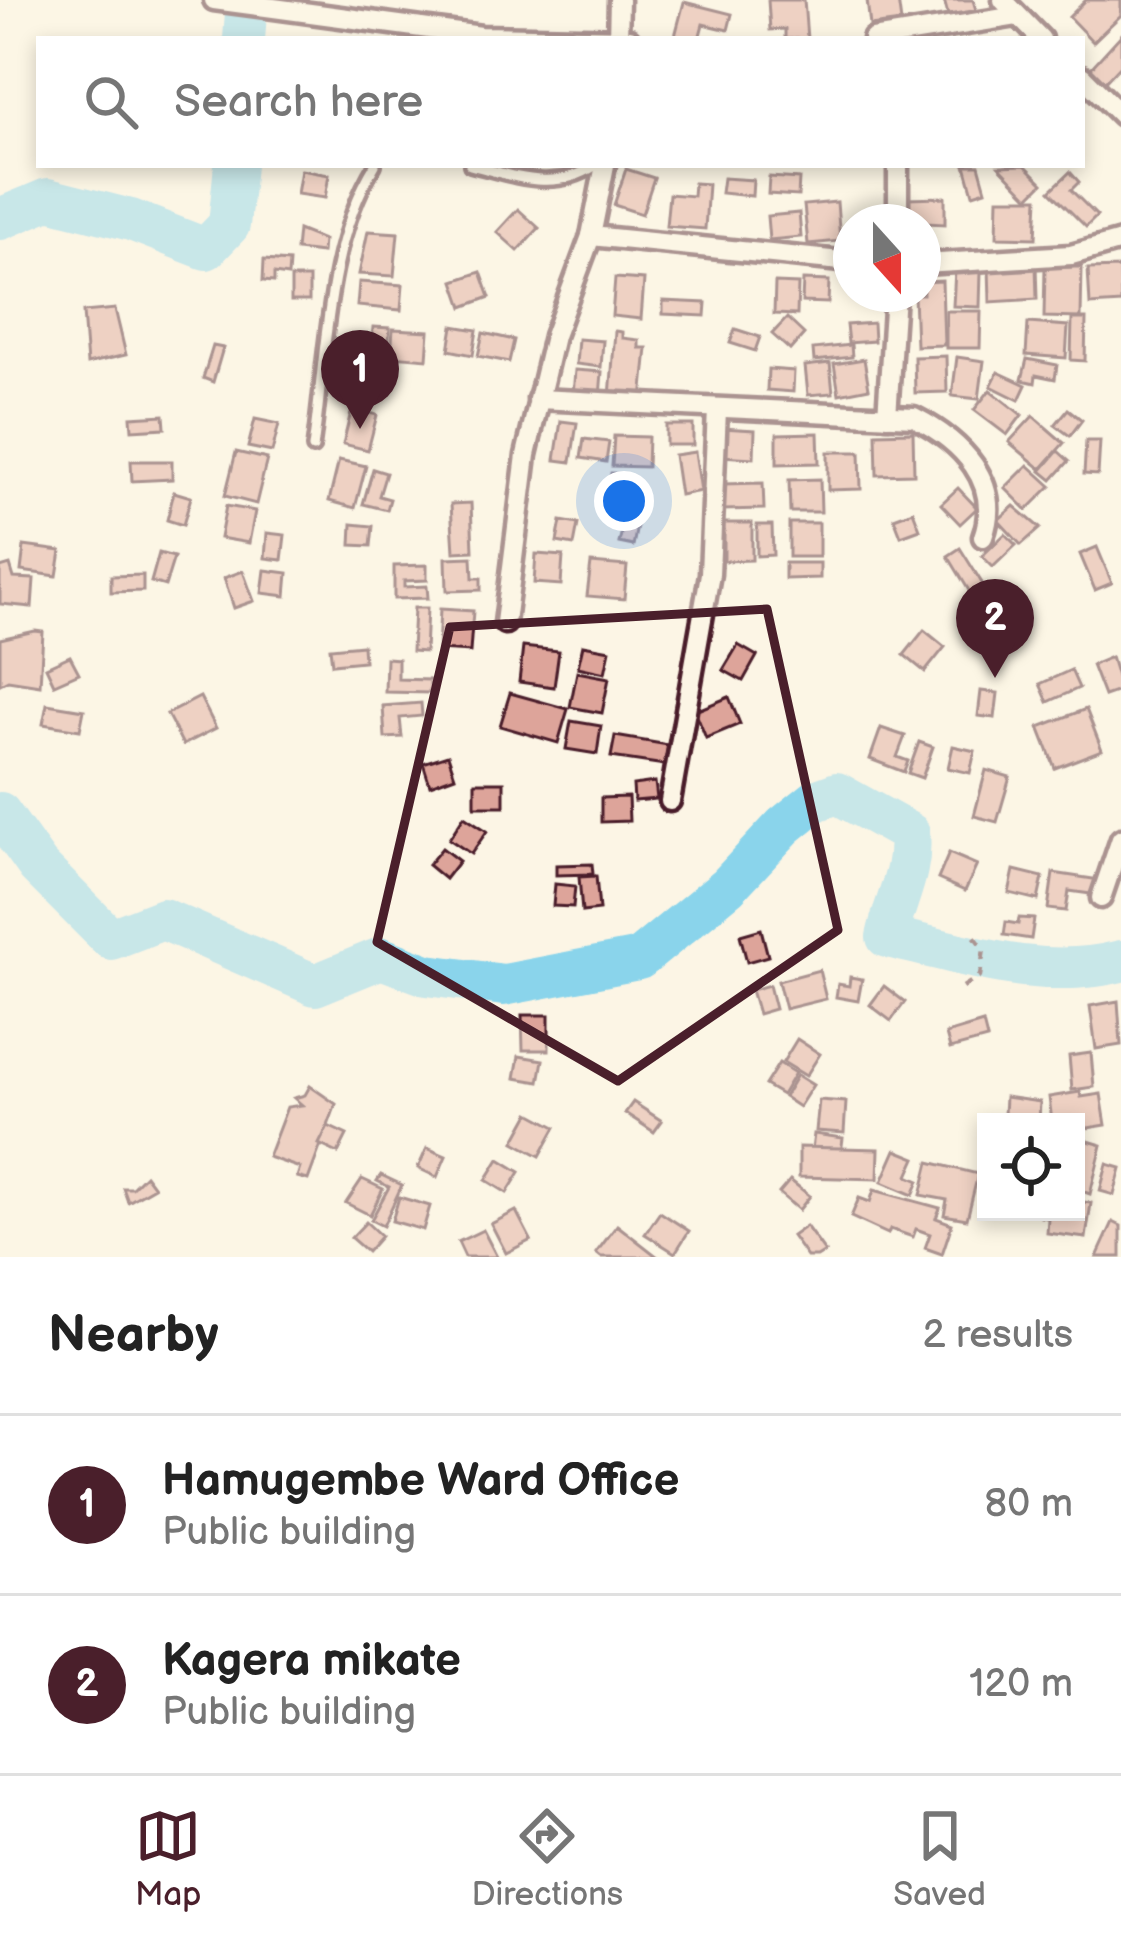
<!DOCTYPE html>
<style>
body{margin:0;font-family:"Balsamiq Sans",sans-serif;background:#f2f2f2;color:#222}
.controls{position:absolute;right:36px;bottom:36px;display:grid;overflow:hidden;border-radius:0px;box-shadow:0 6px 18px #0003}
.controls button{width:108px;height:108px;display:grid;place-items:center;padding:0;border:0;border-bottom:3px solid #e0e0e0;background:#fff;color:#222;font:60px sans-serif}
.compass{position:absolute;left:833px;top:204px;width:108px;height:108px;border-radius:50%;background:#fff;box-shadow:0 6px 18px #0003;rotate:159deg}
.you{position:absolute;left:624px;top:501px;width:42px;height:42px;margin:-30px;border:9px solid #fff;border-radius:50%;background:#1a73e8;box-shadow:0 0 0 18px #1a73e833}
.badge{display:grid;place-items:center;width:78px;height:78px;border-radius:50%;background:#4a1f2b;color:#fff;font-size:39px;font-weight:700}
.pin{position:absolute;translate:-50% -99px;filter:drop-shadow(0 3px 6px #0008)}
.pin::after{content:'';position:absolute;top:63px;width:42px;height:36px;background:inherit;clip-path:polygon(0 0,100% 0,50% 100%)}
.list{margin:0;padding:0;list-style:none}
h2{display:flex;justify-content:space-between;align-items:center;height:156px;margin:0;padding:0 48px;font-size:51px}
h2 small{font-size:39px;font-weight:400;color:#767676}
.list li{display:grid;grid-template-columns:78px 1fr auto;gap:36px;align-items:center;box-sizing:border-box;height:180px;padding:0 48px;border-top:3px solid #e0e0e0}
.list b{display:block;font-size:45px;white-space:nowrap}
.list p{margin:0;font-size:39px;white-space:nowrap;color:#767676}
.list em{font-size:39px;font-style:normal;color:#767676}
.icon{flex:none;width:66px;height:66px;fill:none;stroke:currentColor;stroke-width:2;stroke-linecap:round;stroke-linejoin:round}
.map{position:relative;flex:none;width:1121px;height:1257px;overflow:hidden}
.search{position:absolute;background:#fff;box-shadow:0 6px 18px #0003;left:36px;right:36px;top:36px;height:132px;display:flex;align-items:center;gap:30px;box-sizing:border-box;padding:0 42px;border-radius:0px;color:#767676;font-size:45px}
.sheet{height:516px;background:#fff}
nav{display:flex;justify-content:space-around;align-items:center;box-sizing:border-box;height:168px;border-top:3px solid #e0e0e0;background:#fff;font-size:33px;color:#767676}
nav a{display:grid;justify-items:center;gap:6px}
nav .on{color:#4a1f2b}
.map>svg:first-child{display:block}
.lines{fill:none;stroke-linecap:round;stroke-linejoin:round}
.river{stroke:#8ad4eb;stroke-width:42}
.building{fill:#dda49a;stroke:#4a1f2b;stroke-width:3}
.service-casing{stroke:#4a1f2b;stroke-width:18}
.minor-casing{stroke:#4a1f2b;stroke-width:27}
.path{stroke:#4a1f2b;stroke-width:4.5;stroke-dasharray:9 9;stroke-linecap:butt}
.service{stroke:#fcf5e5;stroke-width:9}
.minor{stroke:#fcf5e5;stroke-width:18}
.marked{fill:none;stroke:#4a1f2b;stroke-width:9;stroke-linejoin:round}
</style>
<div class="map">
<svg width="1121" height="1257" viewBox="0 0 1121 1257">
<rect width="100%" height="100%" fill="#fcf5e5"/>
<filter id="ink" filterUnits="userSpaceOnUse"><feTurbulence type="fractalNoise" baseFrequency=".00833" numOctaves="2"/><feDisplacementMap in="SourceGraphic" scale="24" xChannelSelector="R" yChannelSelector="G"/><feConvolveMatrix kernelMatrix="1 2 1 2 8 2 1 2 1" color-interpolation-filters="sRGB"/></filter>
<g filter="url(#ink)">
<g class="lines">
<g class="river">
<path d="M244,39L247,0"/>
<path d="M0,219L48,199L131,220L206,249L229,225L235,165"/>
<path d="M0,813L38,866L111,939L163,919L315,985L381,958L427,975L504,985L639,959L728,886L784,826L815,801L837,793L909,833C913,873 895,899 887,937C966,954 1041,982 1121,961"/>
</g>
</g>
<g class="building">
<path d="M768,0H804L807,39H785V29L770,30Z"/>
<path d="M867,0H898L901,22L870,26Z"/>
<path d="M944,0H973L976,10L949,19Z"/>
<path d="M1086,0H1121V15L1093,42L1069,17Z"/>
<path d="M684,2L732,14L728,30L703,24L699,39L675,36Z"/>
<path d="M1121,35V65L1105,82L1090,69Z"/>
<path d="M965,165H979L986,190L973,194Z"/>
<path d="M1025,165L1043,183L1029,197L999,166Z"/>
<path d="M626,169L654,178L642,214L614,205Z"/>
<path d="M301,170L329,175L325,198L297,194Z"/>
<path d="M1070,172L1079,182L1071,190L1097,216L1086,227L1050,191Z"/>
<path d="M769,177L799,179L798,196L768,194Z"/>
<path d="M723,178L753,180L752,196L721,193Z"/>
<path d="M694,183L708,184L705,229L666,226L669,194L693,196Z"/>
<path d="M945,197V224L905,222V198Z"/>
<path d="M998,198H1038L1036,238L997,237Z"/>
<path d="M837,202L840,241L808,244L804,205Z"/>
<path d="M518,209L539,228L518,251L497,232Z"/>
<path d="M799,213L801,237L769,240L767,216Z"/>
<path d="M298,230L323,240L322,253L296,250Z"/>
<path d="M368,231L398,233L394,276L359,274Z"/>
<path d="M264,260L289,262L288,276L274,274V282L263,281Z"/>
<path d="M1036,264L1037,299L990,302L989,266Z"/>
<path d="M1045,267H1082L1081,318L1044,317Z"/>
<path d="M1120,268L1121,303L1090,305L1088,269Z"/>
<path d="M955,270L981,271L980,307L953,306Z"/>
<path d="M481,272L490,297L463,307L454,281Z"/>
<rect x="291" y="278" width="18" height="23"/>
<path d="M615,278L644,280L641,319L612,316Z"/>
<path d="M803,280L829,281L828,303L802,302Z"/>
<path d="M942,281L944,345L916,346L914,294H923V282Z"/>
<path d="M359,282L403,285L401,310L357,306Z"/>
<path d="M775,283L798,284L797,315L774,314Z"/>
<path d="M663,301L706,303L705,316L663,314Z"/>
<path d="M115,309L126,355L87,364L83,312Z"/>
<path d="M946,311H981L980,348H946Z"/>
<path d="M787,318L804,334L790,350L772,334Z"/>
<path d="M1072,319H1086L1085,361L1071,360Z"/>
<path d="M873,323L874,341L848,343L846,325Z"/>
<path d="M1028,323L1068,326L1066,358L1026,355Z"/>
<path d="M453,326L477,330L473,355L449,350Z"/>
<path d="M373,327L390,328L387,356L371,355Z"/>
<path d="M393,329L429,331L427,359L391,356Z"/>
<path d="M735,329L760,337L755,351L730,343Z"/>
<path d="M615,331L622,332V338L639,340V348H647L642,400L610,397Z"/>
<path d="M483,333L514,340L509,362L478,356Z"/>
<path d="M578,339L603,341L601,367L576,364Z"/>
<path d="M851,345L852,357L814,361L813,349Z"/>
<path d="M213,346L223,348L213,382L203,378Z"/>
<path d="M946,356L947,392L915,393L914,357Z"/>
<path d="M957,357L984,361L979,399L952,396Z"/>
<path d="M864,359L869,388L839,394L834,364Z"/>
<path d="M1027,359L1057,365L1055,379L1036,375L1035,383L1022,380Z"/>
<path d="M830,363L833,393L808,395L805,366Z"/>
<path d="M768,369L794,371L793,392L767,390Z"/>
<path d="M575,370L602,372L600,397L573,395Z"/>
<path d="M998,372L1026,385L1019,400L991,386Z"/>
<path d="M990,390L1022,415L1007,435L974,410Z"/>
<path d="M352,408L377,415L368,450L343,444Z"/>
<path d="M1068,409L1082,420L1070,436L1055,425Z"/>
<path d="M164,415L165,428L132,430L131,417Z"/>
<path d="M1033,416L1064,443L1041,469L1009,442Z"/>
<path d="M255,419L279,424L272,452L248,447Z"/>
<path d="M561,421L577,423L571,462L555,460Z"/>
<rect x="666" y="425" width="27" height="20"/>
<path d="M721,428L755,430L754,458L720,456Z"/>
<path d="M913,432L914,474L877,475L876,433Z"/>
<path d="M818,433L819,463L777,464V434Z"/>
<path d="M614,436L648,437L647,467L612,466Z"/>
<path d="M584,439L609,442L606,462L581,458Z"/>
<path d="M1086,441H1100L1098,475L1084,474Z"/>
<path d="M1058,451L1069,461L1052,480L1041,471Z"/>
<path d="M236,452L267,459L256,504L225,496Z"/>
<path d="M695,452L701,491L680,495L674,455Z"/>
<path d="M828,452H860L861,489L828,490Z"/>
<path d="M339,460L366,466L355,508L329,501Z"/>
<path d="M131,461H172V479L132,481Z"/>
<path d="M1028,465L1051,486L1027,510L1005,488Z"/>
<path d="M373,469L386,473L379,496L390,499L387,510L363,504Z"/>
<path d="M611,473L625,474L622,492L639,495L637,509L629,507L630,501L614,498L613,505L606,504Z"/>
<path d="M820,479L821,512H790L789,480Z"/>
<path d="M763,483L764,509L722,510V484Z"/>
<path d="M958,488L977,508L960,524L941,504Z"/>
<path d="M174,492L191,497L183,525L167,520Z"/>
<path d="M471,503L473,551L454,552L451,504Z"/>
<path d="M226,506L255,511L249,543L220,538Z"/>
<path d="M1014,506L1040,528L1021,545L998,520Z"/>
<path d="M913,511L920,529L901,536L894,518Z"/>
<path d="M626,513L639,516L633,546L619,543Z"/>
<path d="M561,521L578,524L574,545L557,542Z"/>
<path d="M724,523H752V560L724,561Z"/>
<rect x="789" y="523" width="30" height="34"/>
<path d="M352,524L373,526L371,546L351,545Z"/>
<path d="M757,525H772L773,555L757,556Z"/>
<path d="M267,533L285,535L282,560L265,558Z"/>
<path d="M1005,534L1016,545L993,567L982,556Z"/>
<path d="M24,546L61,551L57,576L21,571Z"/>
<path d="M1097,547L1112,583L1095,590L1080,554Z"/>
<path d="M960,548L987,591L974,599L948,556Z"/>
<path d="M159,553L174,557L165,586L151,582Z"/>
<path d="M536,554L563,556L561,585L534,583Z"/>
<path d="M472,557L473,578H481V590L447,591L446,558Z"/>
<path d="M591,563L627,566L624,599L587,596Z"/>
<path d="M785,563H820V578L785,579Z"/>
<path d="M10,565L14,578L34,579L32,607L0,604V568Z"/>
<path d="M427,565V580L404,581V587L427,586L428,598L394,599V566Z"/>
<path d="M265,570L288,573L286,596L262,593Z"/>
<path d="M243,571L254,601L234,608L224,578Z"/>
<path d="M143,575V591L111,592V576Z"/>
<path d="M414,608H427L425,652L412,651Z"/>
<path d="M440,609L473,611L470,652L438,650Z"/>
<path d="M924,630L945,647L925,672L904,655Z"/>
<path d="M35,631L43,632L40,685L8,680L0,684V639Z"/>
<path d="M363,645L364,661L332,664L330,648Z"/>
<path d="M583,645L610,650L605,673L578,667Z"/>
<path d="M738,645L757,656L743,681L723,670Z"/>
<path d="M523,647L559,651L554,687L519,682Z"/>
<path d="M70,656L79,673L54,684L46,667Z"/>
<path d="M1111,657L1121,690L1104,696L1092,665Z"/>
<path d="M386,658L398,659V679L430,680V693L385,692Z"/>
<path d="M1071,670L1079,688L1048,702L1040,684Z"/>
<path d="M577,672L609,678L602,713L570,707Z"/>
<path d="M981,691L998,693L995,718L978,716Z"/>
<path d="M510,693L568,709L558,743L500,726Z"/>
<path d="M200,697L216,728L183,745L167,714Z"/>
<path d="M729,697L740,724L706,738L695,711Z"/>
<path d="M421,703L422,716L400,718L402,737L385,738L383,706Z"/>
<path d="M47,704L84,710L80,730L43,724Z"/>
<path d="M1086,709L1102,750L1055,768L1039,727Z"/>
<path d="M571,721L601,726L597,754L566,749Z"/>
<path d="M881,728L905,736L897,757L908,761L904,772L870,759Z"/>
<path d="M615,736L668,745L665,765L611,757Z"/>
<path d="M919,742L933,747L922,778L908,773Z"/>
<path d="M953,746L975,751L970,773L948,768Z"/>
<path d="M448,755L455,776L430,785L423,763Z"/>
<path d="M986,770L1010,777L997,822L974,816Z"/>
<rect x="475" y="782" width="29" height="24"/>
<path d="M655,782L657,799L634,801L633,785Z"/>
<path d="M628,797L629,821L601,822V798Z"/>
<path d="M464,816L487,831L471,854L449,839Z"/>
<path d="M442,848L459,861L445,879L428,865Z"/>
<path d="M949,853L977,865L965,891L938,879Z"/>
<path d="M592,864L593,874L556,875V865Z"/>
<path d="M1014,870L1043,877L1038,900L1009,893Z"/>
<path d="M1053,873L1100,880L1098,895L1069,891L1066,911L1048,909Z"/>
<path d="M596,876L599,910L582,912L579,877Z"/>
<path d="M555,884L575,886L573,907L553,906Z"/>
<path d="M1019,918L1034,919L1031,939L1004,935L1006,922L1018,924Z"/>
<path d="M761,929L768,956L747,962L740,935Z"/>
<path d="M819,970L826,999L785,1009L778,981Z"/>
<path d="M850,977L862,979L858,1001L836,997L838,984L849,986Z"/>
<path d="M769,985L775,1009L758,1014L751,990Z"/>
<path d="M884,986L905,1002L891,1021L870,1005Z"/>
<path d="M1118,1001L1121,1045L1096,1049L1090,1006Z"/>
<path d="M522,1015H549V1050H523Z"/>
<path d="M983,1023L987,1039L950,1049L946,1034Z"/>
<path d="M797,1039L820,1054L806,1076L783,1062Z"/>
<path d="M1091,1053L1094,1087L1072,1090L1069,1056Z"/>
<path d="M519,1056L543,1060L539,1082L515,1078Z"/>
<path d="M779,1063L795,1073L782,1095L765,1085Z"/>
<path d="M797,1075L813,1085L799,1107L784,1097Z"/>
<path d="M310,1086L336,1104L308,1180L297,1177L300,1168L268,1157L287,1107L302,1105L294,1098L305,1095Z"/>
<path d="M1080,1092L1081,1097L1101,1094L1106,1125L1076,1130V1122H1052L1049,1097Z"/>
<path d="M1005,1097L1040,1102L1039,1122H1013V1116L1004,1115Z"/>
<path d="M819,1100L846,1102L844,1133L816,1131Z"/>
<path d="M633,1102L662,1121L654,1132L625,1113Z"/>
<path d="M530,1113L556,1127L540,1156L514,1142Z"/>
<path d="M328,1126L347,1135L338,1153L319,1144Z"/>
<path d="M814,1134L843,1138L840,1161L811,1157Z"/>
<path d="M1085,1140L1102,1145L1090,1194L1076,1189V1155Z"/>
<path d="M799,1147L879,1149L878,1179L799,1177Z"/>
<path d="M427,1148L446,1156L437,1177L418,1168Z"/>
<path d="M896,1150L916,1158L908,1176L919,1181L913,1195L882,1182Z"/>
<path d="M499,1159L520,1172L507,1193L486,1180Z"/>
<path d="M929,1162L978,1174L967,1219L944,1215L947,1200L921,1195Z"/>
<path d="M1107,1164L1121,1168L1114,1195L1100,1191Z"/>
<path d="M145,1175L154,1187L128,1202L123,1188H132Z"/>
<path d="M381,1175L402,1185L383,1226L371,1220L389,1187L377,1181Z"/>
<path d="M362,1179L383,1189L370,1215L346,1203Z"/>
<path d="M790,1180L810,1196L799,1210L779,1193Z"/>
<path d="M874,1190L940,1208L936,1218L952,1224L942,1254L925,1248L930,1234L916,1229L913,1237L890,1229L888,1234L851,1217L859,1198L870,1202Z"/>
<path d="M399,1197L430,1206L423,1230L392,1221Z"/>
<path d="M1076,1201L1091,1203L1086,1238L1047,1233L1048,1218L1041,1217V1212H1076Z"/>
<path d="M516,1211L531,1240L506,1253L491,1224Z"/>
<path d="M660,1212L689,1231L675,1253L645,1234Z"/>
<path d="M366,1222L381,1236L367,1252L351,1238Z"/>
<path d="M1113,1222L1121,1226V1257H1097Z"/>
<path d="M617,1225L658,1257H601L596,1253Z"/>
<path d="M806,1226L825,1252L817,1257H807L792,1236Z"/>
<path d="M483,1230L497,1257H465L458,1242Z"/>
</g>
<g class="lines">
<defs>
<g id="service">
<path d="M470,165C515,176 554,193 596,165"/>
<path d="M313,448C326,358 326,244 375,165"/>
</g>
<g id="minor">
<path d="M214,0L481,36L629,39"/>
<path d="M1003,0L1041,39"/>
<path d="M618,39L619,0"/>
<path d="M873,39L1017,16"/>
<path d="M1082,76L1121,115"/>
<path d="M898,165V222"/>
<path d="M591,236L851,262"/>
<path d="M923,264L1071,255L1121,241"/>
<path d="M538,399L914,417C961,441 1003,482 983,537"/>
<path d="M887,416L895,294"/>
<path d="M505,623L526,455L554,336L591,236L605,165"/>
<path d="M670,801L710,574L717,409"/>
<path d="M1101,898L1121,839"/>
</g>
</defs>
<use href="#service" class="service-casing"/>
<use href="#minor" class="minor-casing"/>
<path class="path" d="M963,987L980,976L984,949L972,933"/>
<use href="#service" class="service"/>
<use href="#minor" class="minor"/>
</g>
</g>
<path d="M0 0H1121V1257H0ZM767,609L838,930L618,1081L377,942L450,627Z" fill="#fcf5e5" fill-opacity=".55" fill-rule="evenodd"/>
<path class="marked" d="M767,609L838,930L618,1081L377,942L450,627Z"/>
</svg>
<div class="controls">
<button><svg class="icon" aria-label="locate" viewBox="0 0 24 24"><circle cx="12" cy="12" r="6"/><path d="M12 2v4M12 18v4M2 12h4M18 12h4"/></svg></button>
</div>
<svg class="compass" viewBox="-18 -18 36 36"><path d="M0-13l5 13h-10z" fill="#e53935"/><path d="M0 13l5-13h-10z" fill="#767676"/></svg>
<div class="you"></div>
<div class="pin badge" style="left:360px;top:429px">1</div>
<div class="pin badge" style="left:995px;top:678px">2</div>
<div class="search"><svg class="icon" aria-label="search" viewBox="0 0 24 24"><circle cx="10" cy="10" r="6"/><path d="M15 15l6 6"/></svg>Search here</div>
</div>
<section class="sheet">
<h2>Nearby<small>2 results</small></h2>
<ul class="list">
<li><span class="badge">1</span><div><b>Hamugembe Ward Office</b><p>Public building</p></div><em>80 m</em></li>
<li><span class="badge">2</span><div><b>Kagera mikate</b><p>Public building</p></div><em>120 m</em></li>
</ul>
</section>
<nav>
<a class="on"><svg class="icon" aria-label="map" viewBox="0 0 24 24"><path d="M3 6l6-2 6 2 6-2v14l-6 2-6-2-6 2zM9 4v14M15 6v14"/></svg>Map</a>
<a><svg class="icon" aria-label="directions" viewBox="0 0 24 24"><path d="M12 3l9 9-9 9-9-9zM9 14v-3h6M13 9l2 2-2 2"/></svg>Directions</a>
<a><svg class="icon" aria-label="saved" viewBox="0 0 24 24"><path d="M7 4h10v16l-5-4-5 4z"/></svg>Saved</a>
</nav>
